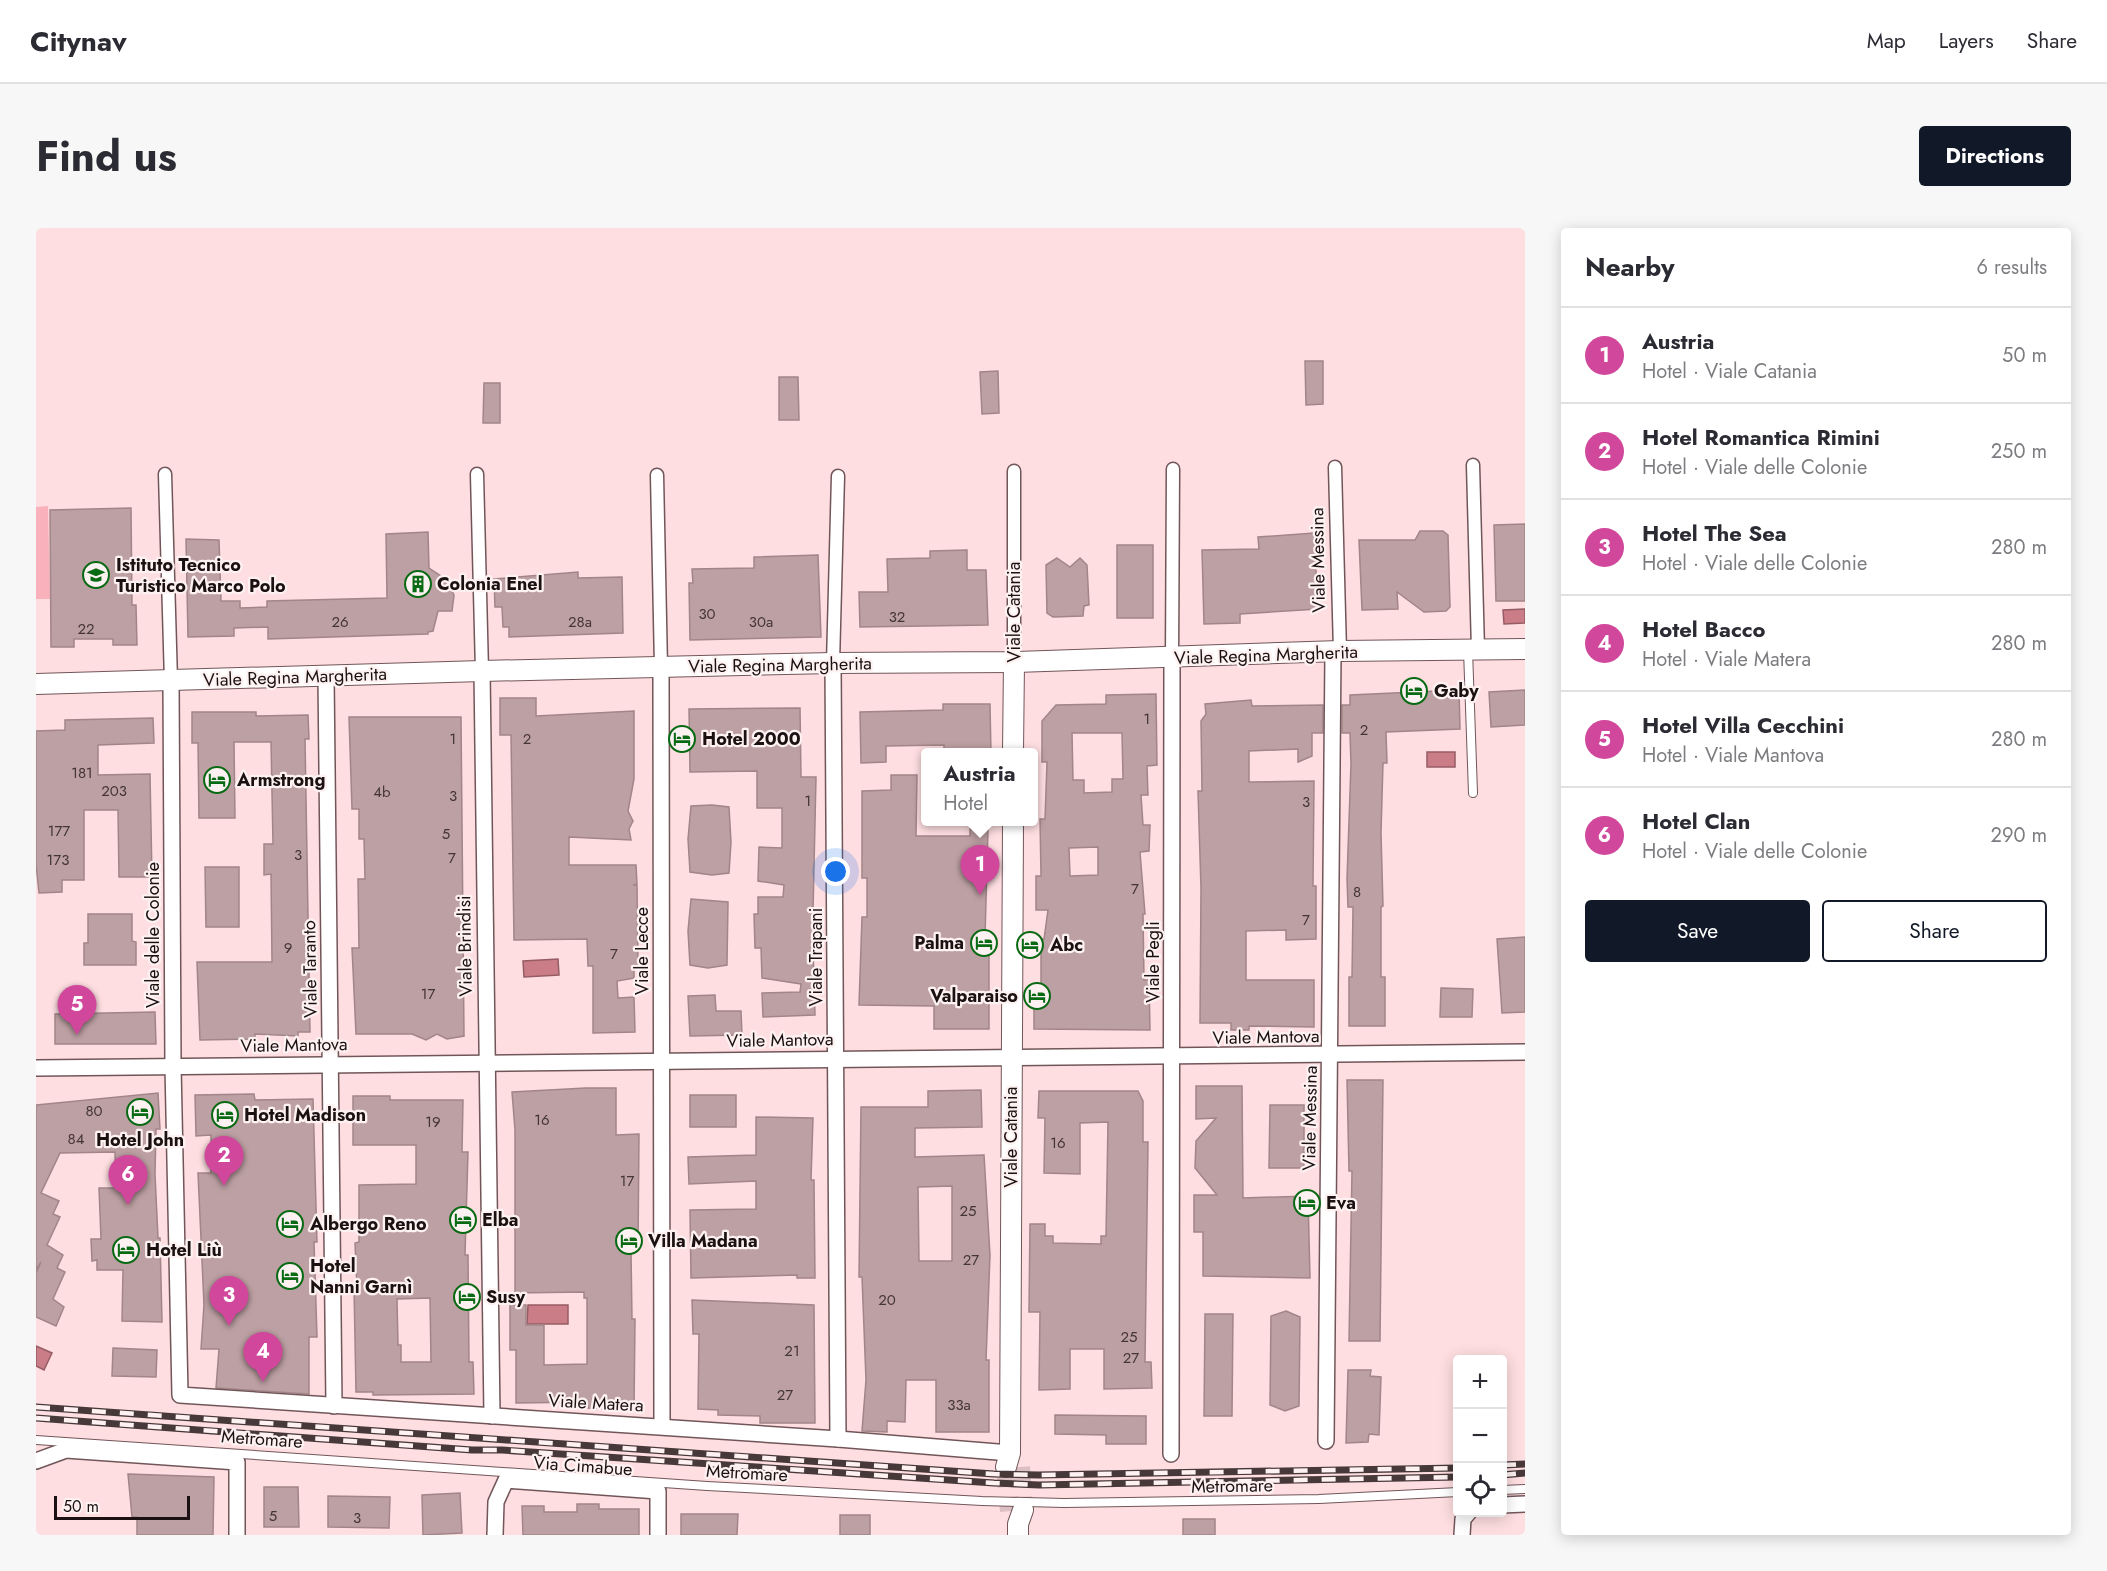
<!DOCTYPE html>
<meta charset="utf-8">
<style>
body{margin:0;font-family:Jost,sans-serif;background:#f7f7f7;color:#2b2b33}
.controls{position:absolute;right:18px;bottom:18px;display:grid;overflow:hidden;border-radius:6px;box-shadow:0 3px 15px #0003}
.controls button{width:54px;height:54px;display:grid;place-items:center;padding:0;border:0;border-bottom:2px solid #e1e1e2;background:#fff;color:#2b2b33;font:30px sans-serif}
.scale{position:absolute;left:18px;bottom:15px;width:136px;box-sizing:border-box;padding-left:6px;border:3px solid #1b1112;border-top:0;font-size:16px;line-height:21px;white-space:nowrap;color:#1b1112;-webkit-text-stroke:4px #fef1f2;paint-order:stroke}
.you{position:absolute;left:800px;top:644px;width:21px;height:21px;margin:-15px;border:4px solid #fff;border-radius:50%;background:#1a73e8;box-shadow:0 0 0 9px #1a73e833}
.badge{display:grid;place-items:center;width:39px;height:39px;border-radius:50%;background:#111827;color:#fff;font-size:20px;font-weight:700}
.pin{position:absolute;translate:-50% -50px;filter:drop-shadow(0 2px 3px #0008)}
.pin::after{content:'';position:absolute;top:32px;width:21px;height:18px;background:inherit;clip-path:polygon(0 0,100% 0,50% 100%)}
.popup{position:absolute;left:885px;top:520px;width:117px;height:78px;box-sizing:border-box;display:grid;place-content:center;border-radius:6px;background:#fff;filter:drop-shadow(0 2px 4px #0005);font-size:20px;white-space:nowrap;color:#7c7c81}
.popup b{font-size:22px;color:#2b2b33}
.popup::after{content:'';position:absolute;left:50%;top:100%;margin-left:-12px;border:12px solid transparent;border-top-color:#fff}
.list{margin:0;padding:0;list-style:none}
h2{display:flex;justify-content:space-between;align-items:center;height:78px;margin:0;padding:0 24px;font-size:26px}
h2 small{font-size:20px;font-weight:400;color:#7c7c81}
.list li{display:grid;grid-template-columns:39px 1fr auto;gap:18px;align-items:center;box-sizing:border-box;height:96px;padding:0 24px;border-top:2px solid #e1e1e2}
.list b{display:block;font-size:22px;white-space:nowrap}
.list p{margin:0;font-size:20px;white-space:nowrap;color:#7c7c81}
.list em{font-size:20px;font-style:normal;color:#7c7c81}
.actions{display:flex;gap:12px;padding:18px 24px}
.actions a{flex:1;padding:14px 0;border:2px solid #111827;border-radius:6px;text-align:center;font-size:21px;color:#111827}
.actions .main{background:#111827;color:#fff}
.icon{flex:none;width:33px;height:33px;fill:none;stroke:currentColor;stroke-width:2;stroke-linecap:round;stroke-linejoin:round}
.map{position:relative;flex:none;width:1489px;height:1307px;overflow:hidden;border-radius:6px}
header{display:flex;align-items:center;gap:36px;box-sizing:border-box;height:84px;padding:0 30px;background:#fff;border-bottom:2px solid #e1e1e2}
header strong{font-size:28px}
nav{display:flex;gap:33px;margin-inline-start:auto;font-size:21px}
.intro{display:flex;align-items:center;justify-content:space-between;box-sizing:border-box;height:144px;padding:0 36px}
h1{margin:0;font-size:42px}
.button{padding:15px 27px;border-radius:6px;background:#111827;color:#fff;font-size:21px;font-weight:700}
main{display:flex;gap:36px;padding:0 36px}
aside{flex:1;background:#fff;border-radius:6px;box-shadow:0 3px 15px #0003}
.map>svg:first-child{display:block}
.green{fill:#f9b2bb}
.water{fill:#ca7c87;stroke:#965c64;stroke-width:1.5}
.building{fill:#bda0a3;stroke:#a28588;stroke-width:1.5;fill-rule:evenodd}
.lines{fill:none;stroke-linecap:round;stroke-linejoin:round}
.tertiary-tunnel{stroke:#dcbfc2;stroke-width:20;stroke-dasharray:20 10;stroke-linecap:butt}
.service-casing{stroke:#715659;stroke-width:10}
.pedestrian-casing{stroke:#715659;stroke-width:15}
.minor-casing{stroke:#715659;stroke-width:18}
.tertiary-casing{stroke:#715659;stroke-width:22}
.service{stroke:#fff;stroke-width:8}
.pedestrian{stroke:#fff;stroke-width:12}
.minor{stroke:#fff;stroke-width:15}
.tertiary{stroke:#fff;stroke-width:20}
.rail-casing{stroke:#47393a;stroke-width:7}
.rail{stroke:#fef1f2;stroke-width:4.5;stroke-dasharray:14;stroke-linecap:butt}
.labels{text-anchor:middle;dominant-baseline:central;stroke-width:4.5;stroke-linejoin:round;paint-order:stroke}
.number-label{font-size:15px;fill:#443536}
.street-label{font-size:18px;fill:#1b1112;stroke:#fef1f2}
.poi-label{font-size:18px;font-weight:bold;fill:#1b1112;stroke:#fef1f2;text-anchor:start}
</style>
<header>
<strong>Citynav</strong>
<nav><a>Map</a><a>Layers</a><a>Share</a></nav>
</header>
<div class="intro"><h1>Find us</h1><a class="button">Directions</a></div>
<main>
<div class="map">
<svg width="1489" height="1307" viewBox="0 0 1489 1307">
<rect width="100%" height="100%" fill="#fedee1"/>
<path class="green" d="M12,278L14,371H0V279Z"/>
<g class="water">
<path d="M1489,381V395L1468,396L1467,382Z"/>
<rect x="1391" y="524" width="28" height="15"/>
<path d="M522,731L523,747L488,749L487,733Z"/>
<path d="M492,1077H532V1096H491Z"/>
<path d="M0,1118L16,1125L8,1142L0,1138Z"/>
</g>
<g class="building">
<path d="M1269,133H1287V176L1270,177Z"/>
<path d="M962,143L963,185L946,186L944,144Z"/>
<path d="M743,149H762L763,192H743Z"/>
<path d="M448,155H464V195H447Z"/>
<path d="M95,280L96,377H100L101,417H77V411H38V419H15L14,282Z"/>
<path d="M1489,296V373H1460L1458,297Z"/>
<path d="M1384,303H1407L1412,307L1414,379L1410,383L1388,384L1361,364L1362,381L1326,382L1323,312H1379Z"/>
<path d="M392,304L393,340L411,352L418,367L416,383H402L397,403L392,404V406L232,411V399L198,400V408L152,409L150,311L183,312L185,373H204V380L231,379V373L351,370L350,306Z"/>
<path d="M1278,305L1282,381L1204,386V395L1168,396L1166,322L1223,321L1222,309Z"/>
<rect x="1081" y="317" width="36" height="73"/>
<path d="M931,322V342H950L952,397L824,399L823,364H852L851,331L894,330V323Z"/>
<path d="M782,327L785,409L654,412L653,355H657L656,341L718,340V329Z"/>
<path d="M1021,330L1034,339L1044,330L1051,337L1053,377L1048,378L1047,388L1017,389L1011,385L1010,337Z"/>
<path d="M542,344V350L586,349L587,405L473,409V399H467L466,379H459L458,351Z"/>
<path d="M1423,462L1424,501L1350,504L1351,535H1347L1345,605L1347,678L1345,679V749H1349V798H1313V749H1316L1317,679H1312L1311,651L1315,536L1314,505H1306V477H1314V467Z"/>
<path d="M1489,462V497L1455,499L1453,464Z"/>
<path d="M1120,466L1121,537L1111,538L1112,567H1105L1107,597H1114L1113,623L1104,624L1109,686H1107L1108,752H1113L1114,802L998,801V763H1005V711H1008L1012,682H1000V648H1005L1004,591H1009L1011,534H1006V493L1020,477L1070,476V467ZM1036,505H1086L1087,551H1076V564L1048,565V552H1037ZM1062,619V647L1034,648L1033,620Z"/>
<path d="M464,470H500V488L598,483V551L592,583L597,593L593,601L595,612L533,609V637H600L601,656L597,657H601L602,737H598V750L581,753L582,770L598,769L599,804L557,805V738H552L551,711L478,712L475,507H464Z"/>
<path d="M1215,472L1216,478L1287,477V505H1276V528L1262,534V521L1213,523V554L1278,553L1277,658H1280V711L1250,712V702L1210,703V752H1278V799L1213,798V802H1195V795H1164L1165,660L1162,563H1166L1165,493L1170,486L1169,476Z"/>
<path d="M907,476H954L955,525H908V517L850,518V534L825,535L824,484L907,482Z"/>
<path d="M764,480L765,549H780L777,685H780V719H777L779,787L727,789L726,765L764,764L765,756L726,750L725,720H719L718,686H722V669H747L748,657L722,653L723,619L746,620V580H721V543L654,544L653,481Z"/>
<path d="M156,484H220V488L272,487L273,511H269L274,804H262V808L219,806V811L164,812L161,734H236L235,646L228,647V616H237L235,514H198L199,590H163L162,515H156Z"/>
<path d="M313,489H425L428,808L411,811L401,806L390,812L376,806H320L316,720H323L322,651H329L328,611H323V581H316Z"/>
<path d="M117,490L118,515L62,517V547L114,546L116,649H83L82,582H48V652H26V664L3,665L0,636V503L29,502V492Z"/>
<path d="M855,547H881L880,608H934V601H952L949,709L953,708V801H898V778L823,777L826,689H831V650H826V563L855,562Z"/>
<path d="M676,577L693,579L695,614L693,645L676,647L654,644L652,611L655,578Z"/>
<path d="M169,639H203V699H170Z"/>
<path d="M655,671L692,674L691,737L672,740L654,737L652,703Z"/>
<path d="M52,686H96V713L100,714V737H48V715H52Z"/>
<path d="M1489,709V784L1466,785L1461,711Z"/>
<path d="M1405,760L1437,761L1436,789H1404Z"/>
<path d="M679,767L680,783H705L706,807L654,808L652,768Z"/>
<path d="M119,784L120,816H19V786Z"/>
<path d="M1311,852H1347L1344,1113H1313L1316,943H1313Z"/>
<path d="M1160,858H1206L1207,970L1272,968L1274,1050L1167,1048V1004H1158V967H1181L1159,940L1160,913L1180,890L1160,891Z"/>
<path d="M550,860H580V907L603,906L602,1022H595L596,1091H599L598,1182L552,1180V1174L480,1175V1122H474V1077H490V1097H508V1137L551,1136V1070H548V1064L479,1065V902L476,864Z"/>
<path d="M945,862L946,899L879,900V929L948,927L954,1027L950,1132H953V1204H900V1152H870L869,1194L851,1193V1204L826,1203L830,1152L826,1049H823L825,879H892V863ZM916,958V1033H883L882,959Z"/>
<path d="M1003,863H1102L1107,873V914H1112L1109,1134H1115L1116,1160L1068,1161V1121H1034V1161L1003,1162L1004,1084H993L994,996H1009V1008H1017V1015L1065,1016V1008H1070L1072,894L1044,895V946L1008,945L1009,890H1002Z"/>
<path d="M122,865L124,901H120L119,946L122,1010H124L126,1094L86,1093L87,1042H61V1032L56,1033L55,1011H65L63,960H80L79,924L24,925L5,965L23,973L17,986L24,989L11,1017L27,1027L21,1040L29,1044L17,1071L28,1079L20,1098L0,1089V1045L5,1034L0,1042V877Z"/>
<path d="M218,866L219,872L277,871L281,1014H278L281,1109H273V1166L180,1160L183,1121H165L168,1077L162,945H175V907L160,908L159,867Z"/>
<rect x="654" y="867" width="46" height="32"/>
<path d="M317,868H354V872H427L426,924H432L429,1027H432L433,1134H437L438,1166L337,1167V1164H320L318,1059H321L319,1015L323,1014V957L380,956V917H317ZM394,1070L395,1134H365V1117H362L361,1071Z"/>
<path d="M1234,877H1268V940H1233Z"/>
<path d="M720,889L777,890L775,952H778L779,1050H761V1047L655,1050L654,982L720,981V953L653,956L652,929L720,927Z"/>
<path d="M656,1072L778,1077L779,1195H724V1188L682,1187V1182L662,1181L663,1106H657Z"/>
<path d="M1250,1083L1264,1089L1263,1178L1249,1183L1234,1177L1235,1088Z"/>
<path d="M1169,1086H1197L1196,1188H1168Z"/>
<path d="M77,1120L121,1122L120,1149L76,1148Z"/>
<path d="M1312,1142H1335L1334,1148L1345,1149L1343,1207L1333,1206L1332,1214L1310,1215Z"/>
<path d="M1019,1187L1110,1188V1216H1070V1207L1019,1206Z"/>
<path d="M92,1246L178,1249L177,1307H101V1289H96Z"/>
<path d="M228,1259H262L263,1299H228Z"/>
<path d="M424,1265L426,1305L387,1307L386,1267Z"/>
<path d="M292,1268L354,1269L353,1300L292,1299Z"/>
<path d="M541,1276H563V1281H603V1307H487L486,1278H508V1284H541Z"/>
<path d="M645,1286H702L701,1307H645Z"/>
<rect x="804" y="1287" width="30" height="20"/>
<rect x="1147" y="1291" width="32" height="16"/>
</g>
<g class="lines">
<g class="tertiary-tunnel">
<path d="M970,1239L974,1283"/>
<path d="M984,1239L987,1282"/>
</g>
<defs>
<g id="service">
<path d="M1432,422L1437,565"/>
<path d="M0,1212L671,1258L946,1273L1028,1275L1283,1271L1422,1264"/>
<path d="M1466,1262L1489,1261"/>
</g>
<g id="pedestrian">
<path d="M1437,237L1442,422"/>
<path d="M1299,239L1304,423"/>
<path d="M129,246L135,453"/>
<path d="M441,246L446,443"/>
<path d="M621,247L625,439"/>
<path d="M1136,430L1137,241"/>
<path d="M978,434V243"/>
<path d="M797,435L802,248"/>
</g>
<g id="minor">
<path d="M797,435L802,1211"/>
<path d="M625,439L626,1198"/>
<path d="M446,443L456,1188"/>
<path d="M290,448L298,1178"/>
<path d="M135,453L137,838L144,1167L802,1211L974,1225"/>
<path d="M0,840L1489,824"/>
<path d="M1290,1213L1297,424"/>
<path d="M1135,1226L1136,430"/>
<path d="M0,1233L30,1222L201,1234V1307"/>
<path d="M1466,1277L1489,1276"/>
<path d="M459,1307L460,1274L470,1252L622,1263V1307"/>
<path d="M1426,1307L1427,1291L1433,1284"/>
</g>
<g id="tertiary">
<path d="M0,456L446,443L797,435L978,434L1304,423L1489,421"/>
<path d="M977,524L978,434"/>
<path d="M970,1239L974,1225L977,594"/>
<path d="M982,1307V1296L987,1282"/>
</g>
</defs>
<use href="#service" class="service-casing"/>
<use href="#pedestrian" class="pedestrian-casing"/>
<use href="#minor" class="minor-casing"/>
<use href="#tertiary" class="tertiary-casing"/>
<use href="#service" class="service"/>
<use href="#pedestrian" class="pedestrian"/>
<use href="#minor" class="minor"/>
<use href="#tertiary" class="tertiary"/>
<defs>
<g id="rail">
<path d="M0,1179L958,1246L1002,1247L1422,1240"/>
<path d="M0,1190L436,1222H466L958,1255L1003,1257L1422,1249"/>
<path d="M1466,1237L1489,1236"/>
<path d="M1466,1247L1489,1245"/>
</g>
</defs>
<use href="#rail" class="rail-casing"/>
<use href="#rail" class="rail"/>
</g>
<defs>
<symbol id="school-ring" viewBox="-11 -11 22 22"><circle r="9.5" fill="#fef1f2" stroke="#096a14" stroke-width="1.5"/><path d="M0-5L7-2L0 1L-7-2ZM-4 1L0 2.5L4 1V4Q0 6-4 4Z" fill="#096a14"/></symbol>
<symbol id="building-ring" viewBox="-11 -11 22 22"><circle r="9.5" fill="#fef1f2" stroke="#096a14" stroke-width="1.5"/><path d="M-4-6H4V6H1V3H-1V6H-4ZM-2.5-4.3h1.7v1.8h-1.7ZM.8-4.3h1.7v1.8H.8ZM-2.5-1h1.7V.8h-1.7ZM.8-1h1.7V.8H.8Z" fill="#096a14"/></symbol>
<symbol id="hotel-ring" viewBox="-11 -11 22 22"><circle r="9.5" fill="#fef1f2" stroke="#096a14" stroke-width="1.5"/><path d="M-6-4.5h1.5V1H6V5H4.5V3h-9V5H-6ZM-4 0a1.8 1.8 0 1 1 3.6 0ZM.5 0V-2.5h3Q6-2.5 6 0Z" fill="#096a14"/></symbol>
</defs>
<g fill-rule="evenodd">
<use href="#school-ring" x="45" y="332" width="30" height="30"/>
<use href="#building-ring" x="367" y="341" width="30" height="30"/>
<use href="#hotel-ring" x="1363" y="448" width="30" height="30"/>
<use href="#hotel-ring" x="631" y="496" width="30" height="30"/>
<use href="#hotel-ring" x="166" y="537" width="30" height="30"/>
<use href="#hotel-ring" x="933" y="700" width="30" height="30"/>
<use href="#hotel-ring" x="979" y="702" width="30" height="30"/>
<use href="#hotel-ring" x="986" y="753" width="30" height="30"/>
<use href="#hotel-ring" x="89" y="869" width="30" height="30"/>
<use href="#hotel-ring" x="174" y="872" width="30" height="30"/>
<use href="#hotel-ring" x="1256" y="960" width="30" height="30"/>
<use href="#hotel-ring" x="412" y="977" width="30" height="30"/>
<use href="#hotel-ring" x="239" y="981" width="30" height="30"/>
<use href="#hotel-ring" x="578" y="998" width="30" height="30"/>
<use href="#hotel-ring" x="75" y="1007" width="30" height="30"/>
<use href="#hotel-ring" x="239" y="1033" width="30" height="30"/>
<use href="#hotel-ring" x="416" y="1054" width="30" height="30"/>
</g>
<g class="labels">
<g class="number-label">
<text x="671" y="386">30</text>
<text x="861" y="389">32</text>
<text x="304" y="394">26</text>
<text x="544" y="394">28a</text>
<text x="725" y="394">30a</text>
<text x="50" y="401">22</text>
<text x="1111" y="491">1</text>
<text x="1328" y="502">2</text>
<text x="417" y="511">1</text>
<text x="491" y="511">2</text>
<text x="46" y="545">181</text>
<text x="78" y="563">203</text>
<text x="346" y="564">4b</text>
<text x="417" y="568">3</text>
<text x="772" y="573">1</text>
<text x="1270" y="574">3</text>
<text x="23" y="603">177</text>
<text x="410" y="606">5</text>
<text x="262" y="627">3</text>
<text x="416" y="630">7</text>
<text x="22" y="632">173</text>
<text x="1099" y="661">7</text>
<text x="1321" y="664">8</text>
<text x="1270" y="692">7</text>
<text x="252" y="720">9</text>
<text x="578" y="726">7</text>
<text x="392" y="766">17</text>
<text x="58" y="883">80</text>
<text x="506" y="892">16</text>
<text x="397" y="894">19</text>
<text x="40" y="911">84</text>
<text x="1022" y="915">16</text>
<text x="591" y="953">17</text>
<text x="932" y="983">25</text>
<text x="935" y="1032">27</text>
<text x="851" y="1072">20</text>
<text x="1093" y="1109">25</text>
<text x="756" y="1123">21</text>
<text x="1095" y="1130">27</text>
<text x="749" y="1167">27</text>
<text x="923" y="1177">33a</text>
<text x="237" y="1288">5</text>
<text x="321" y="1290">3</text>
</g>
<g class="street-label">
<text transform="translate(1282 332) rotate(-91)">Viale Messina</text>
<text transform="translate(978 384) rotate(-90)">Viale Catania</text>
<text transform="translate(1230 427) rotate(-2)">Viale Regina Margherita</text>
<text transform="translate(744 437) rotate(-1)">Viale Regina Margherita</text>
<text transform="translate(259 449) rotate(-2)">Viale Regina Margherita</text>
<text transform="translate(117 707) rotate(-90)">Viale delle Colonie</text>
<text transform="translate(429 718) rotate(-91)">Viale Brindisi</text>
<text transform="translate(606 723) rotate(-90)">Viale Lecce</text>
<text transform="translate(780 729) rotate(-90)">Viale Trapani</text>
<text transform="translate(1117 734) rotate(-90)">Viale Pegli</text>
<text transform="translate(274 741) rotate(-91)">Viale Taranto</text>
<text transform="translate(1230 809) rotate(-1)">Viale Mantova</text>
<text transform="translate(744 812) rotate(-1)">Viale Mantova</text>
<text transform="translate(258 817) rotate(-1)">Viale Mantova</text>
<text transform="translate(1274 890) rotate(-89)">Viale Messina</text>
<text transform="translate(975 909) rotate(-90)">Viale Catania</text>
<text transform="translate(560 1175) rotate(3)">Viale Matera</text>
<text transform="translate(226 1211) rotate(4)">Metromare</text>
<text transform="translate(547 1238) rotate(4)">Via Cimabue</text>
<text transform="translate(711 1245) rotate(3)">Metromare</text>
<text transform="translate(1196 1258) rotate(-1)">Metromare</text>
</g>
<g class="poi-label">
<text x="80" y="337">Istituto Tecnico<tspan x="80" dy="21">Turistico Marco Polo</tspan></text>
<text x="401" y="356">Colonia Enel</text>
<text x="1398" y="463">Gaby</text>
<text x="666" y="511">Hotel 2000</text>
<text x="201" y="552">Armstrong</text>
<text x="928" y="715" text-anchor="end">Palma</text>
<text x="1014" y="717">Abc</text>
<text x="982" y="768" text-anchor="end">Valparaiso</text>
<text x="208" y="887">Hotel Madison</text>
<text x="104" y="912" text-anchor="middle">Hotel John</text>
<text x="1290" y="975">Eva</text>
<text x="446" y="992">Elba</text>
<text x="274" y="996">Albergo Reno</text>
<text x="612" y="1013">Villa Madana</text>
<text x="110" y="1022">Hotel Liù</text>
<text x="274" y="1038">Hotel<tspan x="274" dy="21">Nanni Garnì</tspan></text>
<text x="450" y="1069">Susy</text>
</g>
</g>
</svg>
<div class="controls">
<button>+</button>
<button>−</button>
<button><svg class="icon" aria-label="locate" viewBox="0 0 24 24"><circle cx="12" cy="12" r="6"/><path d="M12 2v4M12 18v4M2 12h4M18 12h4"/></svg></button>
</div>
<div class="scale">50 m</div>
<div class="you"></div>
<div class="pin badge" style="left:944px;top:667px;background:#d1479c">1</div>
<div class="popup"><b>Austria</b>Hotel</div>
<div class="pin badge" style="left:188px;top:958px;background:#d1479c">2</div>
<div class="pin badge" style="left:193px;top:1098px;background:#d1479c">3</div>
<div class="pin badge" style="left:227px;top:1154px;background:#d1479c">4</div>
<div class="pin badge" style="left:41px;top:807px;background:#d1479c">5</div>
<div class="pin badge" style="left:92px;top:977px;background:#d1479c">6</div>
</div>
<aside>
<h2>Nearby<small>6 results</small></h2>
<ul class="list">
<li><span class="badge" style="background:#d1479c">1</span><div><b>Austria</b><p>Hotel · Viale Catania</p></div><em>50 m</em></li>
<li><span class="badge" style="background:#d1479c">2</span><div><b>Hotel Romantica Rimini</b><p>Hotel · Viale delle Colonie</p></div><em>250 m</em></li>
<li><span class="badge" style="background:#d1479c">3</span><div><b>Hotel The Sea</b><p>Hotel · Viale delle Colonie</p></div><em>280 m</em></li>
<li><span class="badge" style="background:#d1479c">4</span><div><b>Hotel Bacco</b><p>Hotel · Viale Matera</p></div><em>280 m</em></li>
<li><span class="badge" style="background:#d1479c">5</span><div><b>Hotel Villa Cecchini</b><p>Hotel · Viale Mantova</p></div><em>280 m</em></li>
<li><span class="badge" style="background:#d1479c">6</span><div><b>Hotel Clan</b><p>Hotel · Viale delle Colonie</p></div><em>290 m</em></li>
</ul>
<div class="actions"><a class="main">Save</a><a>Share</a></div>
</aside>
</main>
